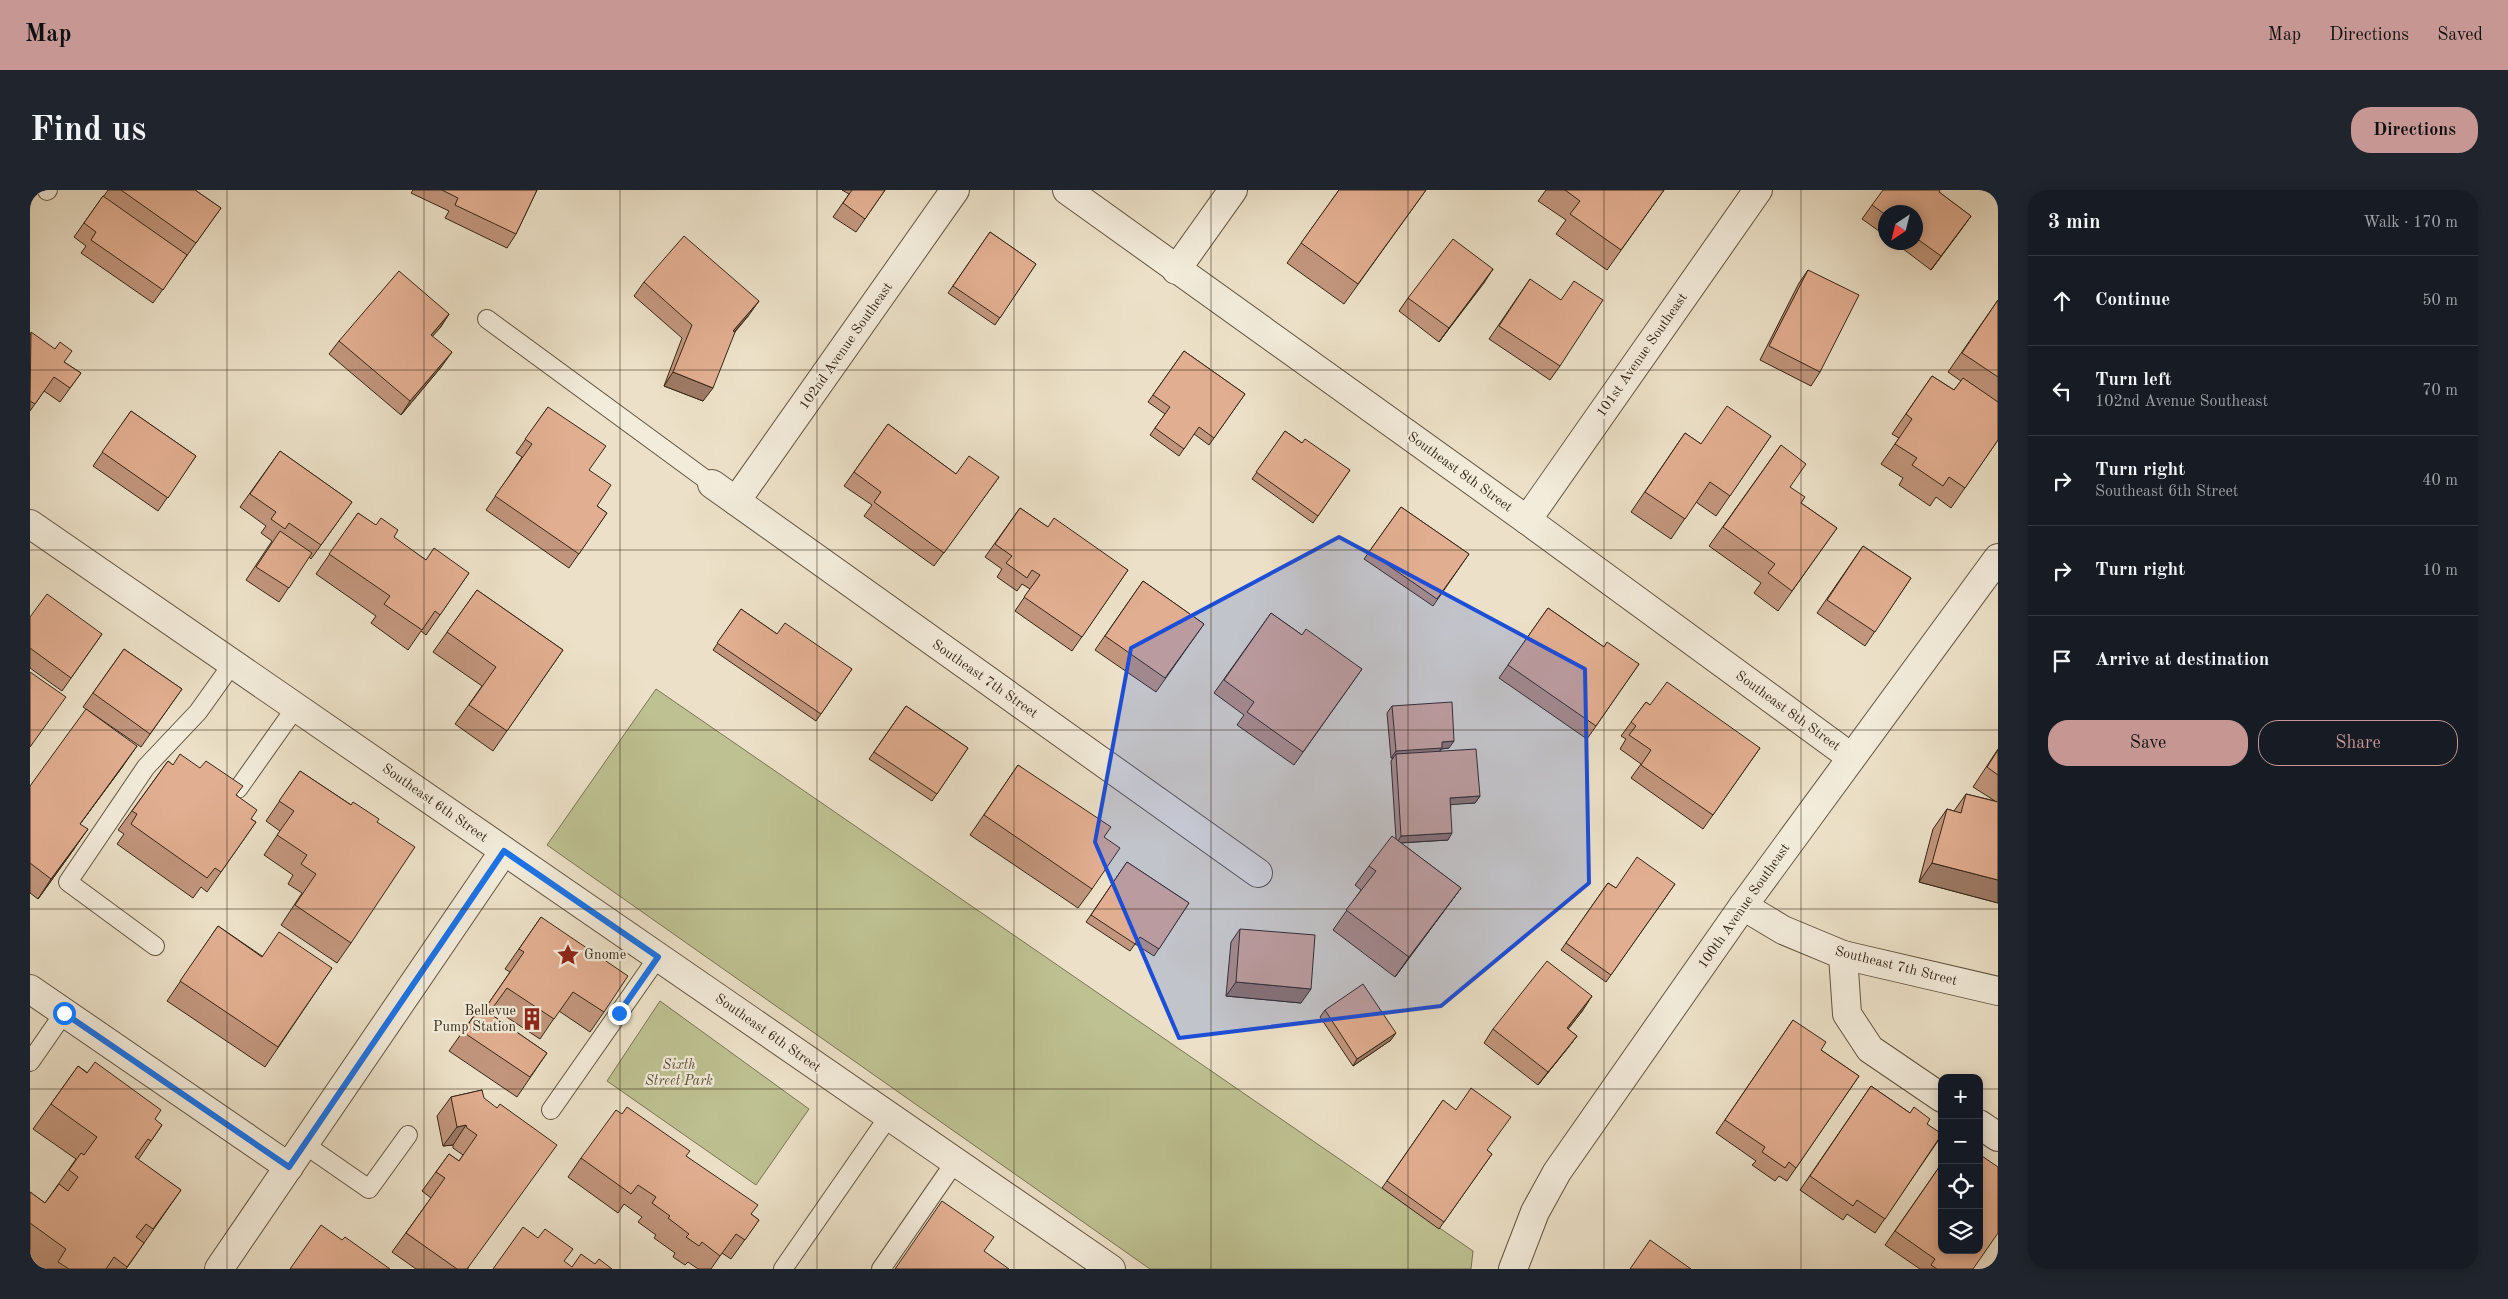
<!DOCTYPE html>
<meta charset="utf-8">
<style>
body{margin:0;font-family:"Old Standard TT",serif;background:#20242c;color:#f1f3f6}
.controls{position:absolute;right:15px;bottom:15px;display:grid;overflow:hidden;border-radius:10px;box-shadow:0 2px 12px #0003}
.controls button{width:45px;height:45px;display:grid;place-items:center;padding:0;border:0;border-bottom:1px solid #363941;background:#171b24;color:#f1f3f6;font:25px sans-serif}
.compass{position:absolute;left:1848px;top:15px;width:45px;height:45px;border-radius:50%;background:#171b24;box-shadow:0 2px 12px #0003;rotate:215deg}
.stop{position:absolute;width:15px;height:15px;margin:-11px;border:4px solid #1a73e8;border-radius:50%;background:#fff}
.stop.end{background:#1a73e8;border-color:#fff;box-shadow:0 1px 5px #0008}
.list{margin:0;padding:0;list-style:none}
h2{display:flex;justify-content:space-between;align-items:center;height:65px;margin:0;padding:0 20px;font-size:21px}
h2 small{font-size:16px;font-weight:400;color:#9ea1a6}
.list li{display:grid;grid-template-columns:32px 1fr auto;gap:15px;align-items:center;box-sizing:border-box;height:90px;padding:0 20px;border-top:1px solid #363941}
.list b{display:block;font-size:19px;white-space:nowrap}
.list p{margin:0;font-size:16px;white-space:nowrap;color:#9ea1a6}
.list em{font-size:16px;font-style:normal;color:#9ea1a6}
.actions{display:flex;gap:10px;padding:15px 20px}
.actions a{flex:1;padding:11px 0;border:1px solid #c59692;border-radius:20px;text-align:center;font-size:18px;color:#c59692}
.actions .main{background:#c59692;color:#111}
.icon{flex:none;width:28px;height:28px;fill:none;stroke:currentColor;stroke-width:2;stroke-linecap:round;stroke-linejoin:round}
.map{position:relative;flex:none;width:1968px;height:1079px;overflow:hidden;border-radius:20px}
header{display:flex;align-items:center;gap:30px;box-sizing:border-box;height:70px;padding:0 25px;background:#c59692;color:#111}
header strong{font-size:24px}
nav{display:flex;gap:28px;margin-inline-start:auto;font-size:18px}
.intro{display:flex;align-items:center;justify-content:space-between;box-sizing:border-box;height:120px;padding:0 30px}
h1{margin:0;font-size:35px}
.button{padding:12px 22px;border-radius:20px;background:#c59692;color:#111;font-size:18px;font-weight:700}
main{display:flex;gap:30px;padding:0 30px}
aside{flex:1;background:#171b24;border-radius:20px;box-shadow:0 2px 12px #0003}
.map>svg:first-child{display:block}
.green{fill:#bec192;stroke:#7a7454}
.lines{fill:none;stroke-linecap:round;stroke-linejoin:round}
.service-casing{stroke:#635542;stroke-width:20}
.minor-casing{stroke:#635542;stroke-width:30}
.tertiary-casing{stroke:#635542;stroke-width:30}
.service{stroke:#f3ecdb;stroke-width:18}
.minor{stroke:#f3ecdb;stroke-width:28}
.tertiary{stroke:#f3ecdb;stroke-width:28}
.wall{fill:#c2967d;stroke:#352616}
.shaded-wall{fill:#9e7a66;stroke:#352616}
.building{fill:#e2ae91;stroke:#352616}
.route{stroke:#1a73e8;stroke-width:6}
.marked{fill:#1d4ed8;fill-opacity:0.2;stroke:#1d4ed8;stroke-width:4;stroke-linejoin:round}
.grid{fill:none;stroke:#352616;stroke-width:1;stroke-opacity:0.55}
.labels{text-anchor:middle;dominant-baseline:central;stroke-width:4.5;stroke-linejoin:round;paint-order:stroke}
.street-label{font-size:14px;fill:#352616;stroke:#f3ecdb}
.poi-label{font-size:14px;fill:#352616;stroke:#f3ecdb;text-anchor:start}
.park-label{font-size:14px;font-style:italic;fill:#574d35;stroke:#f3ecdb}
</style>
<header>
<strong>Map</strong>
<nav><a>Map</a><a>Directions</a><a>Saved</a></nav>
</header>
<div class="intro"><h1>Find us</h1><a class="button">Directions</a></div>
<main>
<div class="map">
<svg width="1968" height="1079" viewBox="0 0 1968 1079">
<rect width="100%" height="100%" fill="#ece1c8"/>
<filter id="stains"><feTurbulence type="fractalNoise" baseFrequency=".004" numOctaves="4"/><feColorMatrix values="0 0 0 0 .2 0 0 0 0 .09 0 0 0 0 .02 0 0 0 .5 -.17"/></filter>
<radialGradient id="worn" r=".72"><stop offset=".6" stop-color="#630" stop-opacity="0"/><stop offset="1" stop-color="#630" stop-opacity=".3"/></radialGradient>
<g class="green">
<path d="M626,499L1443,1061L1441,1079H1120L517,655Z"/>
<path d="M630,811L779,919L726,995L577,891Z"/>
</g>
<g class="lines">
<defs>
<g id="service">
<path d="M17,1L18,0"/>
<path d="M457,129L682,294"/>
<path d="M208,599L266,517"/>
<path d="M125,756L38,692L116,577L168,522L203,473"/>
<path d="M0,872L34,823"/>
<path d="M521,920L628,767"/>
<path d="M274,954L339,999L378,945"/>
<path d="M753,1079L859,926"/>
<path d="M851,1079L925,972"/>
</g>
<g id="minor">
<path d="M1037,0L1497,330L1821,567"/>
<path d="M1146,80L1203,0"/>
<path d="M682,294L1228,683"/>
<path d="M706,311L925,0"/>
<path d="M1497,330L1728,0"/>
<path d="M0,334L1081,1079"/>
<path d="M1713,716L1753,740L1813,765L1968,801"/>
<path d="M1813,765L1817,824L1840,859L1912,908"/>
<path d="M0,799L259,977"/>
<path d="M1949,934L1968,947"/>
<path d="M1483,1079L1505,1022L1527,982L1713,716L1968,368"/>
</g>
<path id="tertiary" d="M189,1079L474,661"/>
</defs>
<use href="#service" class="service-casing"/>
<use href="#minor" class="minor-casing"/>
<use href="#tertiary" class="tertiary-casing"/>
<use href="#service" class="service"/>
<use href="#minor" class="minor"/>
<use href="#tertiary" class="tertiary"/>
</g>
<g class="wall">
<path d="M78,0H165L191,18L123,113L51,63L56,56L44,47L73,6H74Z"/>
<path d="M383,0H507L486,44L477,58L415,28L419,21L381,3Z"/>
<path d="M812,0H855L826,42L803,27L819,4Z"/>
<path d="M1309,0H1396L1314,114L1257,73Z"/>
<path d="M1516,0H1634L1577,80L1526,44L1536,30L1508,11Z"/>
<path d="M1909,2L1941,26L1901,80L1864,52H1886V22H1856V46L1832,29L1842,15Z"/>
<path d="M960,42L1006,74L965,135L918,103Z"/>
<path d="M1463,79L1409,152L1369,121L1378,108Z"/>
<path d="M1778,80L1790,182L1781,196L1730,170L1769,93Z"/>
<path d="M1500,89L1530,176L1520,190L1459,149Z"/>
<path d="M614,92L719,125L705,142L673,211L634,196L652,148L604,106Z"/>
<path d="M1968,110V250L1921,318L1906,307L1900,316L1869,295L1873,288L1851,274L1869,248L1862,244L1902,186L1924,200L1931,191L1918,182Z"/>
<path d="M419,124L410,138L402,146L412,176L371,225L299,164L309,151Z"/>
<path d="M0,143L34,172L51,183L30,212L14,201L0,221Z"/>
<path d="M1154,161L1215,204L1179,255L1164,244L1149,266L1120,245L1135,224L1118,212Z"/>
<path d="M518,217L559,280L567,316L577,323L539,378L456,320L492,267L486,263Z"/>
<path d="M101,221L166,266L128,321L63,276Z"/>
<path d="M858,234L926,284L969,287L904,376L834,326L842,315L814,296Z"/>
<path d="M1255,241L1272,253L1320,280L1283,333L1222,289Z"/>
<path d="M1655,243L1671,254L1741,246L1686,326L1666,312L1641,349L1601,322Z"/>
<path d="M1751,255L1760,297L1771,313L1807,338L1748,421L1724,403L1731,393L1679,356Z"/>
<path d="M250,261L322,312L281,369L279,367L249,412L216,390L242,351L231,343L236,336L210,317Z"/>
<path d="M1371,317L1439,364L1403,416L1334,369Z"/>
<path d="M990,318L1018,337L1098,380L1042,461L985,421L1000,399L992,394L987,401L967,387L972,379L955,367Z"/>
<path d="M328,323L396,370L439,383L396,445L391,441L378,460L341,433L346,426L286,384Z"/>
<path d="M1833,356L1881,388L1835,456L1787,423Z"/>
<path d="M1113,391L1174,434L1126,502L1065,460Z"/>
<path d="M447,400L533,460L463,561L425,534L452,496L403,462Z"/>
<path d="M1518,418L1574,457L1609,474L1557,549L1469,488Z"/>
<path d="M711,419L747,444L822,479L786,531L683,460Z"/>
<path d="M1241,423L1272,445L1332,479L1264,575L1207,535L1214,525L1184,503Z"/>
<path d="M0,427L72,444L32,501L0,478Z"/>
<path d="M94,459L152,499L111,557L53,517Z"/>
<path d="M1616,512L1620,515L1730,558L1673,639L1601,588L1611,574L1590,559L1596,549L1591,546Z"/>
<path d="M876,516L938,558L902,611L839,569Z"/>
<path d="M1362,516L1419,558L1411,559L1410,561L1450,606L1445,613L1421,614L1418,650L1371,653L1431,698L1365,787L1303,740L1331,700L1325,695L1339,676L1366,649L1361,571L1363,568H1361L1357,523Z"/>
<path d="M1968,559V713L1889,692L1903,639L1917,619L1924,621L1936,604L1965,611L1943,597Z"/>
<path d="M138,571L143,575L207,605L221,629L226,632L177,702L171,697L163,708L87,654L94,644L88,640Z"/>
<path d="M988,575L1074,647L1062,699L1048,718L940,645Z"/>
<path d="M93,576L50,634L44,659L8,709L0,703V596Z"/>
<path d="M270,581L347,632L321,753L307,773L251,735L272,703L258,694L263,685L234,665L250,641L236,631Z"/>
<path d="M1097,672L1159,713L1124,766L1105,754L1100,761L1056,732Z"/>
<path d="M1578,693L1586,698L1645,694L1576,792L1531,760Z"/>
<path d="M511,727L574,822L560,842L529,821L510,849L463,818L459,823L517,863L487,907L419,861L450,817L454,820L480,782L475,779Z"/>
<path d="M188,736L232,766L302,778L235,877L137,811Z"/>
<path d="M1210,739L1271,813L1196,806L1201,752Z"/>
<path d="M1295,820L1361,850L1323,876L1290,827Z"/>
<path d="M1553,820L1538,839L1547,846L1537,859L1508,895L1454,853L1463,839Z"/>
<path d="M1763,830L1791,860L1829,886L1757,991L1749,986L1745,991L1722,975L1726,971L1686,943Z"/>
<path d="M48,876L132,935L108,970L151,1000L96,1079H11L0,1071V1002L15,1013L46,969L3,939Z"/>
<path d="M1841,896L1912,945L1845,1043L1817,1024L1813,1030L1770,1000Z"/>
<path d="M452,900L438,1079H386L362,1062L401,1008L392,1001L419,964L429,971L433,965L423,958V955L413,956L407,926L421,907Z"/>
<path d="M1413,910L1457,960L1462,964L1409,1039L1352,998Z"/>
<path d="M656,966L721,1024L729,1030L701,1069L692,1063L681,1079H668L658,1072L655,1075L643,1067L645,1063L624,1048L626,1045L608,1032L612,1027L594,1014L588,1023L538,987L551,968Z"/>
<path d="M1912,973L1943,1079H1890L1855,1055Z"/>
</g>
<g class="shaded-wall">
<path d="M1941,26L1931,40L1901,80L1911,66Z"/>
<path d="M1463,79L1454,93L1409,152L1419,138Z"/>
<path d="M729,111L719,125L693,155L703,141Z"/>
<path d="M419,124L410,138L391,159L401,145Z"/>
<path d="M422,162L412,176L371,225L380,211Z"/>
<path d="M643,182L683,198L673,211L634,196Z"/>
<path d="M1424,551L1419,558L1411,559L1407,565L1366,564L1363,568H1361L1366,561L1412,552Z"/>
<path d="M107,556L93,576L36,653L50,634Z"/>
<path d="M1450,606L1445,613L1415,615L1420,608Z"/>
<path d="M58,639L44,659L8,709L21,689Z"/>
<path d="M1422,643L1418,650L1367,653L1371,646Z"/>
<path d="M1902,673L1968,690V713L1889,692Z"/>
<path d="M1431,698L1417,717L1365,787L1379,767Z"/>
<path d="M1206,792L1281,799L1271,813L1196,806Z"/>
<path d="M1562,806L1553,820L1528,852L1537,838Z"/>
<path d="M1366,843L1361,850L1323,876L1327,869Z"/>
<path d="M1547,846L1537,859L1508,895L1518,882Z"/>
<path d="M436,935L423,955L413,956L427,937Z"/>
</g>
<g class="building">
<path d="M91,0H165L191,18L166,53Z"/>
<path d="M412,0H507L486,44L425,15L428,8Z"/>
<path d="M822,0H855L835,29L813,13Z"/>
<path d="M1309,0H1396L1328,94L1271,53Z"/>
<path d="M1535,0H1634L1591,60L1540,24L1550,11Z"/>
<path d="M1853,0H1910L1909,2L1941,26L1911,66L1886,48V22H1856V25L1842,15Z"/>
<path d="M73,6L157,65L133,100L61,50L66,42L54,33Z"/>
<path d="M960,42L1006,74L970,128L923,96Z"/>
<path d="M654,46L729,111L703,141L705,142L683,198L643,182L662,135L614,92Z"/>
<path d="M1423,49L1463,79L1419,138L1378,108Z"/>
<path d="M1778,80L1829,105L1790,182L1739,156Z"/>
<path d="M369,81L419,124L401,145L422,162L380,211L309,151Z"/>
<path d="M1500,89L1531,110L1544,91L1573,110L1530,176L1469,136Z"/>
<path d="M1968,110V187L1932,163Z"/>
<path d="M1,142L25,159L30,152L42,161L34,172L51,183L40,198L24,187L5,214L0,211Z"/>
<path d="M1154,161L1215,204L1184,248L1169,237L1154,259L1125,238L1140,217L1123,205Z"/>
<path d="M1902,186L1924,200L1933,188L1968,212V250L1935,298L1919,287L1913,296L1882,275L1887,268L1865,254L1882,229L1876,224Z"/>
<path d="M1697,216L1741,246L1700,306L1680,292L1655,329L1615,302L1655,243L1671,254Z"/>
<path d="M518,217L576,256L559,280L581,295L567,316L577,323L549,364L465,306L502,254L495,249Z"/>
<path d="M101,221L166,266L138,308L72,262Z"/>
<path d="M858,234L926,284L939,266L969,287L914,363L844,312L851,302L824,282Z"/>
<path d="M1255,241L1272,253L1275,249L1320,280L1288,326L1226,282Z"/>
<path d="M1751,255L1776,274L1760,297L1775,307L1771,313L1807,338L1762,401L1738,383L1745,374L1693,337Z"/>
<path d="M250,261L322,312L291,355L259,333L255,339L241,329L246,322L220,304Z"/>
<path d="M1371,317L1439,364L1407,409L1339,362Z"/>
<path d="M990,318L1018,337L1024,328L1098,380L1052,447L994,407L1010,385L1002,380L997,388L976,373L982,366L965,354Z"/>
<path d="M328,323L346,335L351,328L368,340L364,347L396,370L404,358L439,383L410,425L405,421L392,440L354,414L360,406L299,364Z"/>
<path d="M250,341L282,363L259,398L226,377Z"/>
<path d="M1833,356L1881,388L1845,442L1797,410Z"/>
<path d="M1113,391L1174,434L1135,488L1075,446Z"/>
<path d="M447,400L533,460L477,541L439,515L466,477L417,442Z"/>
<path d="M17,404L72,444L41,488L0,458V427Z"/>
<path d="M1518,418L1574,457L1577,452L1609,474L1566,536L1478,475Z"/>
<path d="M711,419L747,444L755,433L822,479L791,524L687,453Z"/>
<path d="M1241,423L1272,445L1276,439L1332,479L1273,562L1217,522L1224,512L1194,490Z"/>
<path d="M94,459L152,499L120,544L63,503Z"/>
<path d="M0,482L36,507L0,557Z"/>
<path d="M1637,492L1730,558L1683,625L1611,575L1621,560L1599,545L1606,536L1601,532L1616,512L1620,515Z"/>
<path d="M1422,512L1424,551L1412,552V558L1366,561L1362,516Z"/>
<path d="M876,516L938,558L907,604L844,562Z"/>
<path d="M56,519L107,556L50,634L58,639L21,689L0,673V596Z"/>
<path d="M1446,559L1450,606L1420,608L1422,643L1371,646L1366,564Z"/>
<path d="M1968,560V585L1957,577Z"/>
<path d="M150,564L170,578L176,571L213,596L206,605L227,620L221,629L226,632L191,682L185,678L177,688L101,634L107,624L102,621L138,571L143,575Z"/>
<path d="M988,575L1081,637L1074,647L1090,658L1062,699L954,625Z"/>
<path d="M270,581L321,615L323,612L349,629L347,632L385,657L321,753L265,715L286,684L271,674L277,665L247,645L264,621L249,611Z"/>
<path d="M1936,604L1968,612V690L1902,673L1917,619L1931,623Z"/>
<path d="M1362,646L1431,698L1379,767L1316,720L1346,681L1339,676Z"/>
<path d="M1607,667L1645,694L1581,785L1536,753L1578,693L1586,698Z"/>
<path d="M1097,672L1159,713L1129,759L1110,747L1105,754L1061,725Z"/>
<path d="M511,727L598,786L574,822L543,802L524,829L477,798L459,823L517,863L500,887L433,842L450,817L454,820L494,762L489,759Z"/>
<path d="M188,736L232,767L249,742L302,778L248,857L150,791Z"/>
<path d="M1210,739L1285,745L1281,799L1206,792Z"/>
<path d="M1517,771L1562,806L1537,838L1547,846L1518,882L1463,839Z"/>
<path d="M1333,794L1366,843L1327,869L1295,820Z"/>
<path d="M1763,830L1796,852L1791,860L1829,886L1766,978L1759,972L1755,978L1732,962L1735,957L1695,930Z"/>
<path d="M65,872L131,920L125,929L132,935L121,951L118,949L105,967L151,1000L123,1039L116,1034L106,1047L114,1053L97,1077L84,1067L76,1079H39L28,1072L36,1059L0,1033V1002L15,1013L29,994L38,1001L48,987L39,980L51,963L54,965L67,947L21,914L48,876L57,883Z"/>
<path d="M1841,896L1880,923L1884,917L1900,929L1897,934L1912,944L1855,1029L1827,1010L1823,1016L1780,986Z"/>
<path d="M1441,898L1481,927L1457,960L1462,964L1414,1032L1357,991L1413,910L1426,920Z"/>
<path d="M452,900L454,908L467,918L470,914L527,955L437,1079H427L376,1043L415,988L406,982L419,964L429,971L447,945L437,938L436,935L427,937L421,907Z"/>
<path d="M597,917L660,961L656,966L728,1015L721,1024L729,1030L715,1050L706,1044L690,1066L672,1052L669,1056L656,1047L659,1044L638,1028L640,1026L622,1013L626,1007L608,995L601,1004L551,968L586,920L592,924Z"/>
<path d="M1949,964L1968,977V1043L1943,1079H1907L1901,1075L1905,1069L1865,1041L1912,973V1060H1949Z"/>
<path d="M912,1011L964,1047L954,1061L979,1079H865Z"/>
<path d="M291,1035L312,1050L315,1047L360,1079H260Z"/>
<path d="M493,1037L508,1048L515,1039L543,1059L534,1071L542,1077L551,1064L565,1074L569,1069L582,1079H463Z"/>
<path d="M1620,1050L1661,1079H1600Z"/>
</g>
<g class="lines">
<path class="route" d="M34,823L259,977L474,661L628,767L589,823"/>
</g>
<path class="marked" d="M1309,347L1555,479L1559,693L1411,816L1149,848L1065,652L1101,458Z"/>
<path class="grid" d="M197,0V1079M394,0V1079M590,0V1079M787,0V1079M984,0V1079M1181,0V1079M1378,0V1079M1574,0V1079M1771,0V1079M0,180H1968M0,360H1968M0,540H1968M0,719H1968M0,899H1912M1949,899H1968"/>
<defs>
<symbol id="sight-bare" viewBox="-9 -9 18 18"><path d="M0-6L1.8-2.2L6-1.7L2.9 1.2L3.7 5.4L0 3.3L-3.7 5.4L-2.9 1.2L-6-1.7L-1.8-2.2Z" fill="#8f2418" stroke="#f3ecdb" stroke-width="2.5" paint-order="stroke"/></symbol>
<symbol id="building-bare" viewBox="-9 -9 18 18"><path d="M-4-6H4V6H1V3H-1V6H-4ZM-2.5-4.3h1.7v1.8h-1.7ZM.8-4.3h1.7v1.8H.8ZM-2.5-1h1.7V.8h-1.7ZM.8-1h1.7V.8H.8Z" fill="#8f2418" stroke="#f3ecdb" stroke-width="2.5" paint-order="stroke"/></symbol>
</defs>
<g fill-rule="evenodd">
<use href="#sight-bare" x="522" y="749" width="32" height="32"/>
<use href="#building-bare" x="486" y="813" width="32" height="32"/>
</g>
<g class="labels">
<g class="street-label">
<text transform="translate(816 156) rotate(-55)">102nd Avenue Southeast</text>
<text transform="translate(1612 165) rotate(-55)">101st Avenue Southeast</text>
<text transform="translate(1430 282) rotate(36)">Southeast 8th Street</text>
<text transform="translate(955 489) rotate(35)">Southeast 7th Street</text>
<text transform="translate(1758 521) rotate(36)">Southeast 8th Street</text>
<text transform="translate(405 613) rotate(35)">Southeast 6th Street</text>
<text transform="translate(1714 716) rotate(-55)">100th Avenue Southeast</text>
<text transform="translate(1866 776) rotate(14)">Southeast 7th Street</text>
<text transform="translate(738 843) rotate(35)">Southeast 6th Street</text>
</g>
<g class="poi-label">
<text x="554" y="765">Gnome</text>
<text x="486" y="821" text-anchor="end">Bellevue<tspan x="486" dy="16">Pump Station</tspan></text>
</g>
<g class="park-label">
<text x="649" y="875">Sixth<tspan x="649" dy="16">Street Park</tspan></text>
</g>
</g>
<rect width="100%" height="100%" filter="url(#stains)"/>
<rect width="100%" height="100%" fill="url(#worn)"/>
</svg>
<div class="controls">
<button>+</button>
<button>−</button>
<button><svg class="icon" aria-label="locate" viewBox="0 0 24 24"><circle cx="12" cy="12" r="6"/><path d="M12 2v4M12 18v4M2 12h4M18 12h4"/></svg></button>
<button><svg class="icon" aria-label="layers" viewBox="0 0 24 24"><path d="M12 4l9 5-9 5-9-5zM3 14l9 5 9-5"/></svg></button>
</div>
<svg class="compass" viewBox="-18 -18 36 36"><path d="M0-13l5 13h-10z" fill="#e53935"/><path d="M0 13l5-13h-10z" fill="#9ea1a6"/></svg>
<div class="stop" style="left:34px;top:823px"></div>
<div class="stop end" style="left:589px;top:823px"></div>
</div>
<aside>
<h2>3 min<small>Walk · 170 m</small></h2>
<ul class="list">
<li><svg class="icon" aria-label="ahead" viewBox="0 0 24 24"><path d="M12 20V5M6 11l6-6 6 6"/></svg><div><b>Continue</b></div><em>50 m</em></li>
<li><svg class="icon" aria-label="left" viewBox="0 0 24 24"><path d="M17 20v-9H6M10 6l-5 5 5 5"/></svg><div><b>Turn left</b><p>102nd Avenue Southeast</p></div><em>70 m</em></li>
<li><svg class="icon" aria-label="right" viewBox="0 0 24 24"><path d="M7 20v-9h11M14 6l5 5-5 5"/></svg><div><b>Turn right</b><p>Southeast 6th Street</p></div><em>40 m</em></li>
<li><svg class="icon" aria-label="right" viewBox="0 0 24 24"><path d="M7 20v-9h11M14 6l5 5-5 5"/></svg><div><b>Turn right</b></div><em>10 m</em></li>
<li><svg class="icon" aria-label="arrive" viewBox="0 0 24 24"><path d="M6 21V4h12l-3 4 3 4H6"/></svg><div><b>Arrive at destination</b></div></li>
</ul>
<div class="actions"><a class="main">Save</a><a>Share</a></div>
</aside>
</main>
